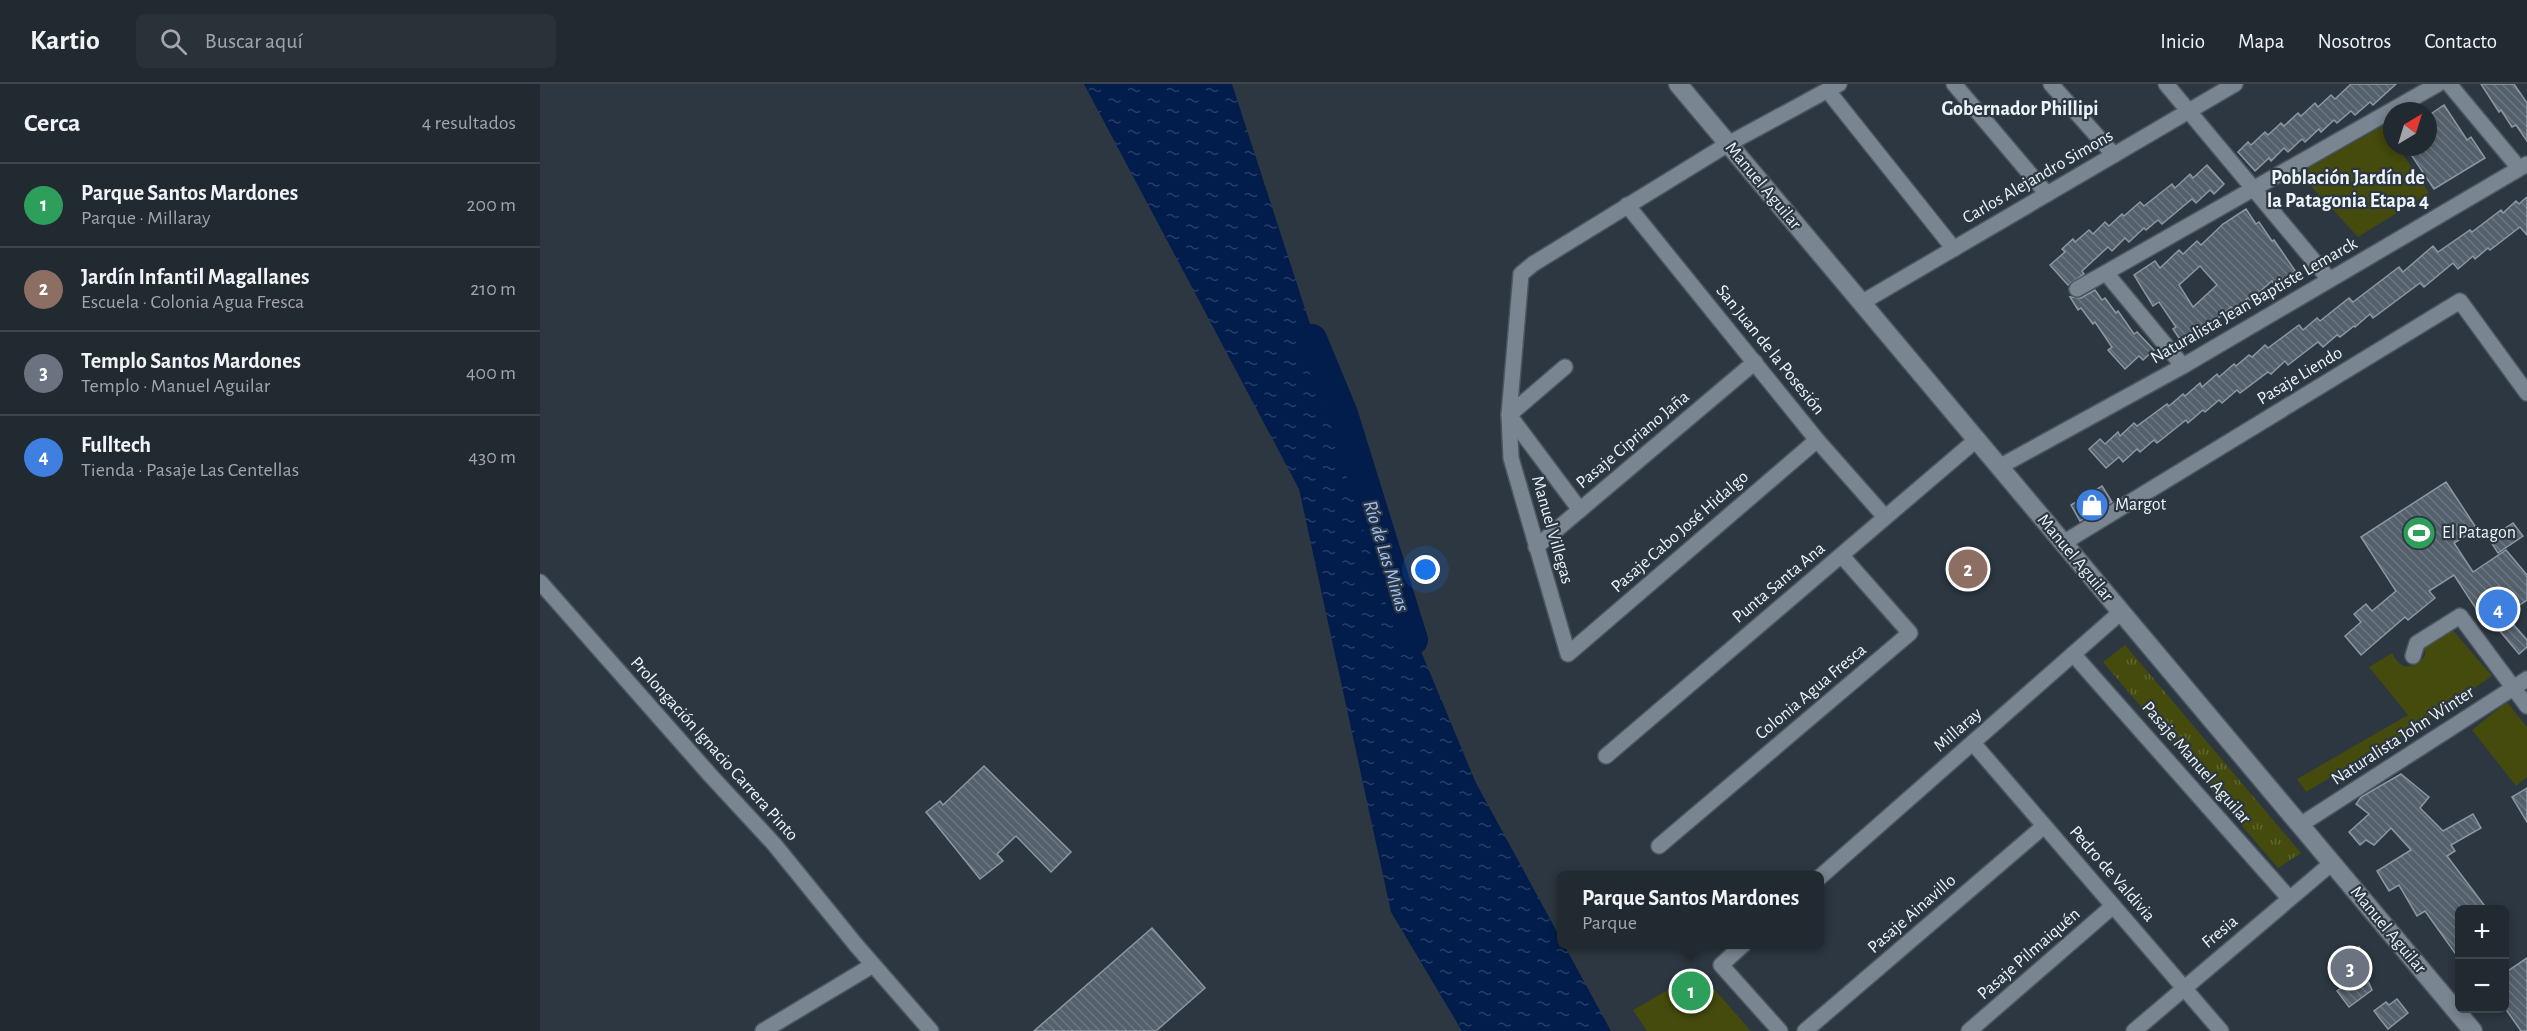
<!DOCTYPE html>
<html lang="es">
<meta charset="utf-8">
<style>
body{margin:0;font-family:"Alegreya Sans",sans-serif;background:#293139;color:#f1f3f6}
.controls{position:absolute;right:18px;bottom:18px;display:grid;overflow:hidden;border-radius:9px;box-shadow:0 3px 9px #0003}
.controls button{width:54px;height:54px;display:grid;place-items:center;padding:0;border:0;border-bottom:2px solid #3e454d;background:#212931;color:#f1f3f6;font:30px sans-serif}
.compass{position:absolute;left:1843px;top:18px;width:54px;height:54px;border-radius:50%;background:#212931;box-shadow:0 3px 9px #0003;rotate:38deg}
.you{position:absolute;left:886px;top:486px;width:21px;height:21px;margin:-15px;border:4px solid #fff;border-radius:50%;background:#1a73e8;box-shadow:0 0 0 9px #1a73e833}
.badge{display:grid;place-items:center;width:39px;height:39px;border-radius:50%;background:#8abfa5;color:#fff;font-size:20px;font-weight:700}
.pin{position:absolute;translate:-50% -50%;border:3px solid #fff;box-shadow:0 2px 6px #0006}
.popup{position:absolute;left:1017px;top:787px;width:267px;height:78px;box-sizing:border-box;display:grid;place-content:center;border-radius:9px;background:#212931;filter:drop-shadow(0 2px 4px #0005);font-size:20px;white-space:nowrap;color:#a2a6ab}
.popup b{font-size:22px;color:#f1f3f6}
.popup::after{content:'';position:absolute;left:50%;top:100%;margin-left:-12px;border:12px solid transparent;border-top-color:#212931}
.list{margin:0;padding:0;list-style:none}
h2{display:flex;justify-content:space-between;align-items:center;height:78px;margin:0;padding:0 24px;font-size:26px}
h2 small{font-size:20px;font-weight:400;color:#a2a6ab}
.list li{display:grid;grid-template-columns:39px 1fr auto;gap:18px;align-items:center;box-sizing:border-box;height:84px;padding:0 24px;border-top:2px solid #3e454d}
.list b{display:block;font-size:22px;white-space:nowrap}
.list p{margin:0;font-size:20px;white-space:nowrap;color:#a2a6ab}
.list em{font-size:20px;font-style:normal;color:#a2a6ab}
.icon{flex:none;width:33px;height:33px;fill:none;stroke:currentColor;stroke-width:2;stroke-linecap:round;stroke-linejoin:round}
.map{position:relative;flex:none;width:1987px;height:947px;overflow:hidden}
header{display:flex;align-items:center;gap:36px;box-sizing:border-box;height:84px;padding:0 30px;background:#212931;border-bottom:2px solid #3e454d}
header strong{font-size:28px}
nav{display:flex;gap:33px;margin-inline-start:auto;font-size:21px}
.search{width:420px;height:54px;background:#293139;display:flex;align-items:center;gap:15px;box-sizing:border-box;padding:0 21px;border-radius:9px;color:#a2a6ab;font-size:22px}
main{display:flex}
aside{flex:1;background:#212931}
.map>svg:first-child{display:block}
.grass{fill:url(#grass-tufts)}
.green{fill:#444b0c}
.water{fill:url(#water-ripples)}
.lines{fill:none;stroke-linecap:round;stroke-linejoin:round}
.river{stroke:#021c4c;stroke-width:30}
.building{fill:url(#building-back-hatch);stroke:#8b98a4;stroke-width:1.5;fill-rule:evenodd}
.minor-casing{stroke:#4c565e;stroke-width:18}
.tertiary-casing{stroke:#4c565e;stroke-width:21}
.minor{stroke:#798591;stroke-width:15}
.tertiary{stroke:#798591;stroke-width:18}
.labels{text-anchor:middle;dominant-baseline:central;stroke-width:4.5;stroke-linejoin:round;paint-order:stroke}
.street-label{font-size:18px;fill:#edf4fa;stroke:#2c3741}
.poi-label{font-size:18px;fill:#edf4fa;stroke:#2c3741;text-anchor:start}
.neighbourhood-label{font-size:20px;font-weight:bold;fill:#edf4fa;stroke:#2c3741}
.water-label{font-size:20px;font-style:italic;fill:#9ec0f9;stroke:#2c3741}
</style>
<header>
<strong>Kartio</strong>
<div class="search"><svg class="icon" aria-label="search" viewBox="0 0 24 24"><circle cx="10" cy="10" r="6"/><path d="M15 15l6 6"/></svg>Buscar aquí</div>
<nav><a>Inicio</a><a>Mapa</a><a>Nosotros</a><a>Contacto</a></nav>
</header>
<main>
<aside>
<h2>Cerca<small>4 resultados</small></h2>
<ul class="list">
<li><span class="badge" style="background:#2e9e5b">1</span><div><b>Parque Santos Mardones</b><p>Parque · Millaray</p></div><em>200 m</em></li>
<li><span class="badge" style="background:#8d6e63">2</span><div><b>Jardín Infantil Magallanes</b><p>Escuela · Colonia Agua Fresca</p></div><em>210 m</em></li>
<li><span class="badge" style="background:#6b7280">3</span><div><b>Templo Santos Mardones</b><p>Templo · Manuel Aguilar</p></div><em>400 m</em></li>
<li><span class="badge" style="background:#3f7fe0">4</span><div><b>Fulltech</b><p>Tienda · Pasaje Las Centellas</p></div><em>430 m</em></li>
</ul>
</aside>
<div class="map">
<svg width="1987" height="947" viewBox="0 0 1987 947">
<defs>
<pattern id="grass-tufts" width="24" height="20" patternUnits="userSpaceOnUse" patternTransform="scale(1.5)"><rect width="24" height="20" fill="#444b0c"/><path d="M3 7l-1-3M5 7V3M7 7l1-3M15 17l-1-3M17 17v-4M19 17l1-3" fill="none" stroke="#5f6630"/></pattern>
<pattern id="water-ripples" width="26" height="14" patternUnits="userSpaceOnUse" patternTransform="scale(1.5)"><rect width="26" height="14" fill="#021c4c"/><path d="M2 4q2-2 4 0t4 0M15 11q2-2 4 0t4 0" fill="none" stroke="#273e67"/></pattern>
<pattern id="building-back-hatch" width="6" height="6" patternUnits="userSpaceOnUse" patternTransform="scale(1.5)"><rect width="6" height="6" fill="#54606b"/><path d="M-1 5l2 2M0 0l6 6M5-1l2 2" fill="none" stroke="#6d7781"/></pattern>
</defs>
<rect width="100%" height="100%" fill="#2c3741"/>
<path class="grass" d="M1585,561L1761,769L1738,784L1563,578Z"/>
<g class="green">
<path d="M1843,42L1852,55V63H1858L1889,109L1818,153L1759,89Z"/>
<path d="M1910,543L1952,592L1878,642L1766,708L1757,695L1868,631L1829,583L1852,569C1861,587 1872,586 1885,572L1884,559Z"/>
<path d="M1967,618L1987,643V693L1976,702L1932,646Z"/>
<path d="M1159,888L1211,947H1107L1093,926Z"/>
</g>
<path class="water" d="M544,0H692L860,517L936,699L1071,947H922L851,828L759,405Z"/>
<g class="lines">
<path class="river" d="M772,255L803,330L873,556"/>
</g>
<g class="building">
<path d="M1811,0H1856L1833,21L1830,18L1815,31L1811,27L1797,39L1794,36L1781,48L1779,45L1765,58L1762,55L1748,68L1744,64L1731,77L1729,74L1715,87L1698,68L1708,58L1711,61L1725,48L1728,51L1741,39L1744,42L1758,29L1761,32L1775,19L1778,23L1791,11L1795,15Z"/>
<path d="M1941,0H1974L1987,19V57L1976,41L1972,43L1961,26L1959,28Z"/>
<path d="M1904,21L1927,56L1931,53L1945,74L1894,105L1866,63H1888V32Z"/>
<path d="M1667,81L1684,100L1674,110L1670,106L1656,119L1652,115L1622,140L1618,136L1606,146L1604,144L1589,158L1585,154L1572,167L1568,163L1542,187L1544,190L1528,201L1510,181L1525,168L1522,165L1533,155L1535,158L1549,146L1553,150L1565,138L1569,142L1582,130L1584,132L1600,118L1604,122L1632,100L1635,104L1650,90L1653,94Z"/>
<path d="M1987,113V151L1980,143L1950,166L1948,164L1935,175L1933,172L1918,185L1913,179L1884,203L1880,199L1833,234L1830,230L1815,243L1814,242L1800,253L1797,251L1783,263L1778,258L1748,281L1745,277L1731,290L1728,288L1700,309L1697,306L1682,319L1679,316L1665,328L1663,326L1648,339L1646,336L1617,359L1614,356L1600,368L1597,365L1583,378L1579,373L1566,384L1549,365L1560,355L1565,360L1578,348L1580,352L1594,339L1597,342L1627,320L1629,322L1643,310L1645,312L1660,299L1662,303L1677,290L1679,293L1694,280L1696,282L1709,271L1712,273L1725,261L1728,264L1759,241L1763,246L1777,234L1780,237L1809,214L1813,218L1859,183L1863,188L1893,162L1898,168L1930,146L1932,148L1961,126L1963,129L1976,117L1979,120Z"/>
<path d="M1706,125L1716,140L1719,138L1732,157L1734,156L1756,188L1735,202L1732,197L1710,216L1708,214L1694,226L1691,223L1675,237L1674,235L1641,257L1633,245L1636,243L1619,218L1613,222L1594,191L1615,177L1620,184L1639,166L1643,170L1657,157L1661,161L1683,140ZM1660,182L1677,201L1653,223L1639,201Z"/>
<path d="M1555,206L1562,216L1565,214L1576,229L1578,227L1594,250L1597,248L1614,266L1603,276L1599,272L1585,285L1568,266L1572,263L1555,238L1553,240L1541,224L1538,226L1530,213L1541,214Z"/>
<path d="M1906,398L1937,445L1914,459L1933,488L1966,466L1987,491V516L1965,531L1987,556V563L1979,570L1953,539L1948,543L1914,491L1889,507L1895,514L1868,536L1865,533L1821,571L1805,552L1821,538L1814,530L1826,520L1832,527L1856,507L1821,453Z"/>
<path d="M1562,402L1572,418L1540,437L1531,421Z"/>
<path d="M1973,439L1983,452L1958,469L1949,455Z"/>
<path d="M444,682L531,768L511,788L476,752L457,770L463,777L440,795L386,728L400,717L403,721Z"/>
<path d="M1861,690L1889,713L1880,724L1903,747L1933,730L1941,744L1911,761L1915,767L1907,772L1947,825H1920V876L1885,827L1877,832L1859,801L1849,807L1837,787L1871,766L1851,744L1834,761L1826,756L1820,761L1809,748L1829,730L1816,720L1821,713Z"/>
<path d="M1987,704V738L1972,713Z"/>
<path d="M612,844L665,904L616,947H494Z"/>
<path d="M1819,863L1831,881L1818,890L1829,899L1832,906L1809,923L1797,907L1801,904L1789,887L1808,875L1806,872Z"/>
<path d="M1987,874V947H1981L1965,924V889Z"/>
<path d="M1857,915L1868,929L1848,945L1834,927L1846,918L1849,921Z"/>
</g>
<g class="lines">
<defs>
<g id="minor">
<path d="M1414,0L1507,110"/>
<path d="M1511,0L1574,71"/>
<path d="M1626,0L1789,195"/>
<path d="M1909,0L1979,84"/>
<path d="M1288,7L1414,165"/>
<path d="M1087,121L1277,356L1345,433"/>
<path d="M1566,189L1643,282"/>
<path d="M1537,205L1898,0"/>
<path d="M1321,219L1695,0"/>
<path d="M1025,283L969,331L1040,426"/>
<path d="M1277,356L1028,570L971,374L969,331L981,190L993,180L1188,60L1299,0"/>
<path d="M1459,383L1643,282L1987,80"/>
<path d="M1523,459L1920,217L1987,309"/>
<path d="M996,463L1215,278"/>
<path d="M0,498L171,692L234,760L316,861L391,947"/>
<path d="M1533,570L1749,814"/>
<path d="M1873,572L1877,559L1920,532L1987,622"/>
<path d="M1433,659L1681,947"/>
<path d="M1066,672L1436,356"/>
<path d="M1760,741L1987,595"/>
<path d="M1119,762L1370,549L1302,472"/>
<path d="M1280,793L1581,528"/>
<path d="M1204,860L1181,881L1240,947"/>
<path d="M223,947L333,881"/>
<path d="M1265,947L1504,742"/>
<path d="M1429,947L1573,822"/>
<path d="M1594,947L1792,779"/>
</g>
<path id="tertiary" d="M1138,0L1933,947"/>
</defs>
<use href="#minor" class="minor-casing"/>
<use href="#tertiary" class="tertiary-casing"/>
<use href="#minor" class="minor"/>
<use href="#tertiary" class="tertiary"/>
</g>
<defs>
<symbol id="shop-disc" viewBox="-11 -11 22 22"><circle r="9.5" fill="#3f7fe0" stroke="#2c3741"/><path d="M-5-2.5h2.3a2.7 3.5 0 0 1 5.4 0H5L5.5 6h-11ZM-1.5-2.5h3a1.5 2.3 0 0 0-3 0Z" fill="#fff"/></symbol>
<symbol id="stadium-disc" viewBox="-11 -11 22 22"><circle r="9.5" fill="#2e9e5b" stroke="#2c3741"/><path d="M0-5a6.5 5 0 1 0 0 10a6.5 5 0 1 0 0-10ZM-3.5-1.8h7v3.6h-7Z" fill="#fff"/></symbol>
</defs>
<g fill-rule="evenodd">
<use href="#shop-disc" x="1533" y="402" width="38" height="38"/>
<use href="#stadium-disc" x="1860" y="430" width="38" height="38"/>
</g>
<g class="labels">
<g class="street-label">
<text transform="translate(1498 93) rotate(-30)">Carlos Alejandro Simons</text>
<text transform="translate(1223 102) rotate(50)">Manuel Aguilar</text>
<text transform="translate(1714 217) rotate(-30)">Naturalista Jean Baptiste Lemarck</text>
<text transform="translate(1230 266) rotate(51)">San Juan de la Posesión</text>
<text transform="translate(1760 292) rotate(-31)">Pasaje Liendo</text>
<text transform="translate(1093 356) rotate(-40)">Pasaje Cipriano Jaña</text>
<text transform="translate(1012 446) rotate(74)">Manuel Villegas</text>
<text transform="translate(1140 448) rotate(-41)">Pasaje Cabo José Hidalgo</text>
<text transform="translate(1535 474) rotate(50)">Manuel Aguilar</text>
<text transform="translate(1239 499) rotate(-40)">Punta Santa Ana</text>
<text transform="translate(1271 608) rotate(-40)">Colonia Agua Fresca</text>
<text transform="translate(1418 646) rotate(-41)">Millaray</text>
<text transform="translate(1863 652) rotate(-33)">Naturalista John Winter</text>
<text transform="translate(174 665) rotate(48)">Prolongación Ignacio Carrera Pinto</text>
<text transform="translate(1656 679) rotate(49)">Pasaje Manuel Aguilar</text>
<text transform="translate(1572 790) rotate(49)">Pedro de Valdivia</text>
<text transform="translate(1372 830) rotate(-41)">Pasaje Ainavillo</text>
<text transform="translate(1848 846) rotate(50)">Manuel Aguilar</text>
<text transform="translate(1680 848) rotate(-40)">Fresia</text>
<text transform="translate(1489 870) rotate(-41)">Pasaje Pilmaiquén</text>
</g>
<g class="poi-label">
<text x="1575" y="421">Margot</text>
<text x="1902" y="449">El Patagon</text>
</g>
<g class="neighbourhood-label">
<text x="1480" y="25">Gobernador Phillipi</text>
<text x="1808" y="94">Población Jardín de<tspan x="1808" dy="23">la Patagonia Etapa 4</tspan></text>
</g>
<g class="water-label">
<text transform="translate(846 472) rotate(73)">Río de Las Minas</text>
</g>
</g>
</svg>
<div class="controls">
<button>+</button>
<button>−</button>
</div>
<svg class="compass" viewBox="-18 -18 36 36"><path d="M0-13l5 13h-10z" fill="#e53935"/><path d="M0 13l5-13h-10z" fill="#a2a6ab"/></svg>
<div class="you"></div>
<div class="pin badge" style="left:1151px;top:907px;background:#2e9e5b">1</div>
<div class="popup"><b>Parque Santos Mardones</b>Parque</div>
<div class="pin badge" style="left:1428px;top:485px;background:#8d6e63">2</div>
<div class="pin badge" style="left:1810px;top:884px;background:#6b7280">3</div>
<div class="pin badge" style="left:1958px;top:525px;background:#3f7fe0">4</div>
</div>
</main>
